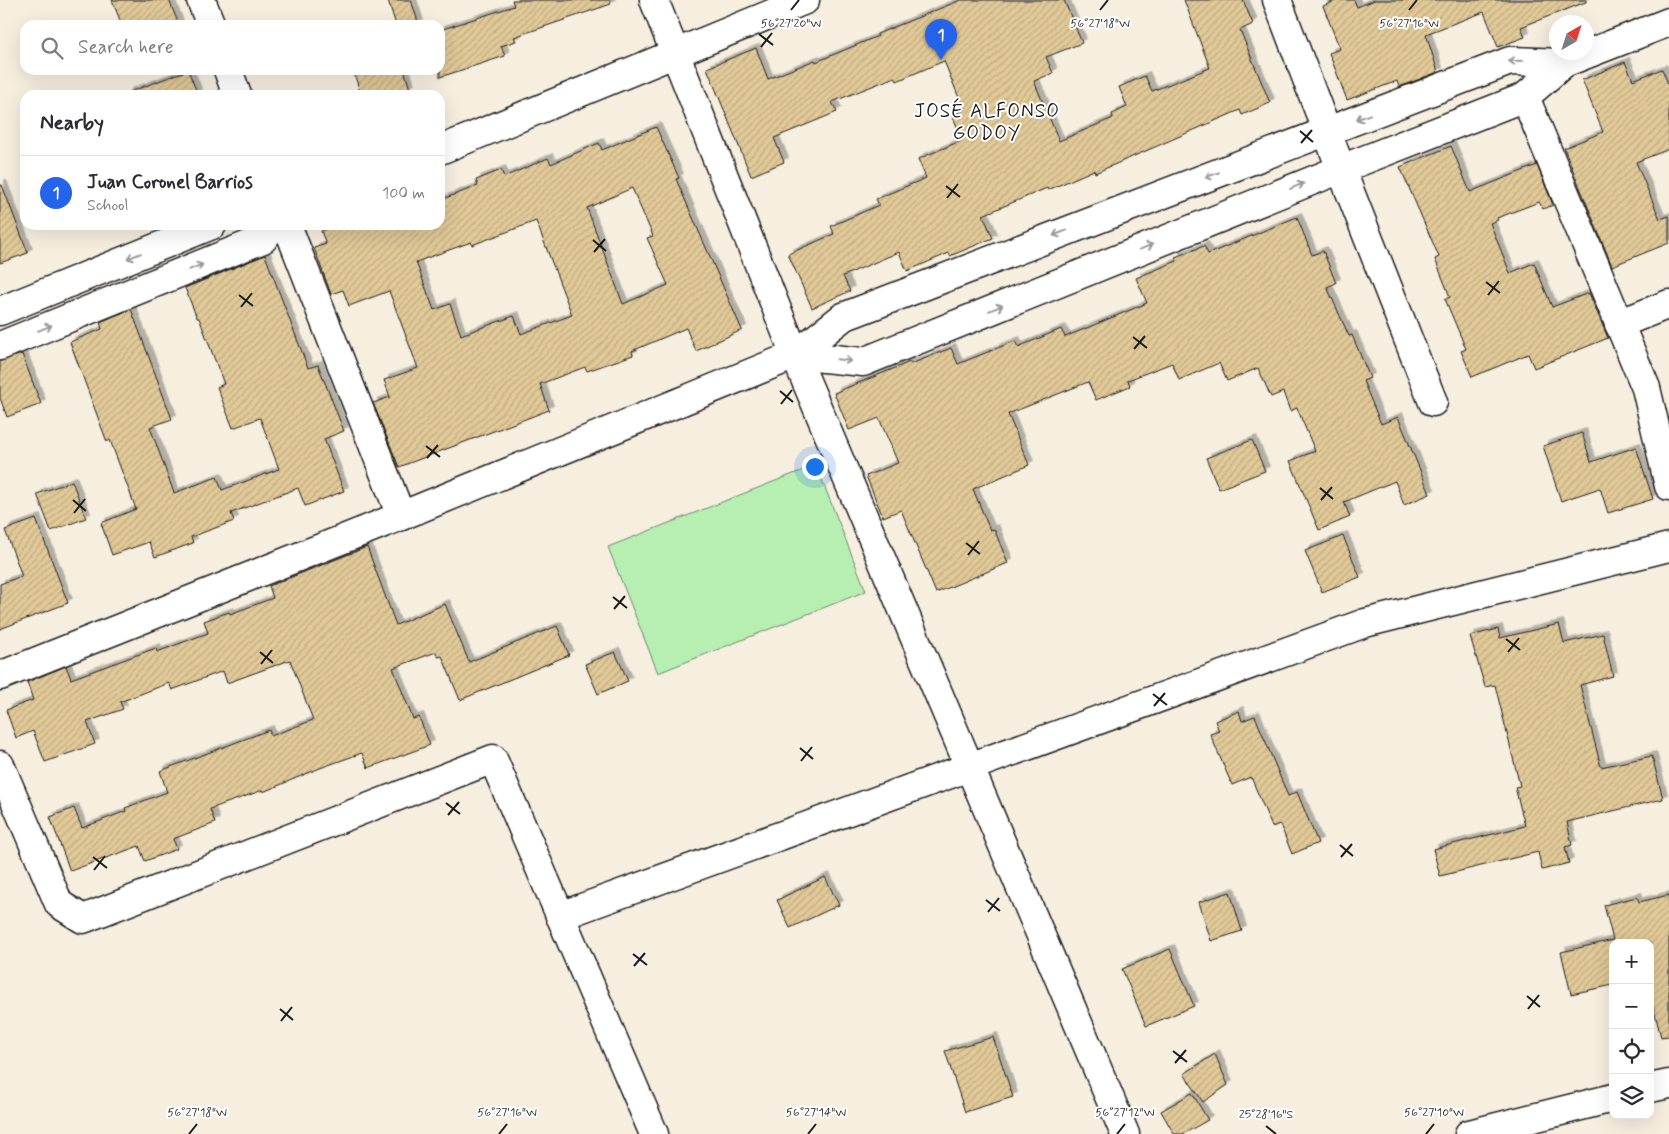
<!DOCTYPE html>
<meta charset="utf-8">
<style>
body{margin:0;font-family:Mynerve,sans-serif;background:#f7f7f7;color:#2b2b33}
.controls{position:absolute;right:15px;bottom:15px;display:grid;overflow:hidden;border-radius:10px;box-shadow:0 5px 20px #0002}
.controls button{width:45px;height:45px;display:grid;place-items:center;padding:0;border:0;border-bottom:1px solid #e1e1e2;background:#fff;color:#2b2b33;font:25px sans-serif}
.compass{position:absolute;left:1549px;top:15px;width:45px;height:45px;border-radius:50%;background:#fff;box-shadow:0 5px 20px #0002;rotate:39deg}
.you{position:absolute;left:814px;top:466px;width:18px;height:18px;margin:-12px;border:4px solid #fff;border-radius:50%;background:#1a73e8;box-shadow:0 0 0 8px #1a73e833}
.badge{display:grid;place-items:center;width:32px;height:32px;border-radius:50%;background:#2563eb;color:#fff;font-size:16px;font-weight:700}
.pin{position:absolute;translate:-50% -41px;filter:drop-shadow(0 1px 2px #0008)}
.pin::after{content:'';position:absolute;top:26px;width:18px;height:15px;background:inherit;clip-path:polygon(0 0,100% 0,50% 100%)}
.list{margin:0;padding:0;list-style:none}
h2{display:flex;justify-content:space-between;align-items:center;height:65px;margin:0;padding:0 20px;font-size:21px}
h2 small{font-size:16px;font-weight:400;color:#7c7c81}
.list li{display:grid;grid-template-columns:32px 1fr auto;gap:15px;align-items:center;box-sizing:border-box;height:75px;padding:0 20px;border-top:1px solid #e1e1e2}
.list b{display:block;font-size:19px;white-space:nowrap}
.list p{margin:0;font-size:16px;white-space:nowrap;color:#7c7c81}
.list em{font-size:16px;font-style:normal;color:#7c7c81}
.icon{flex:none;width:28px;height:28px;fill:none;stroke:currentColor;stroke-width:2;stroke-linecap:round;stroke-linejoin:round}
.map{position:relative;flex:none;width:1669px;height:1134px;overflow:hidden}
.search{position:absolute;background:#fff;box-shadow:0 5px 20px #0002;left:20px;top:20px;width:425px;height:55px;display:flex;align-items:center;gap:12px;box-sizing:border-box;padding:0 18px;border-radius:15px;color:#7c7c81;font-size:19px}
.panel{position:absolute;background:#fff;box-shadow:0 5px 20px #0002;left:20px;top:90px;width:425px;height:140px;border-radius:15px}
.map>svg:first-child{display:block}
.garden{fill:#b7efb3;stroke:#6a8668}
.building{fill:url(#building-hatch);stroke:#1c1c1c;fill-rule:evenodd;filter:url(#shadow)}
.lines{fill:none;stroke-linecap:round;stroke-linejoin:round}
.minor-casing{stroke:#1c1c1c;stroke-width:31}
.minor{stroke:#fff;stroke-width:28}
.oneway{stroke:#999}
.ticks{fill:none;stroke:#1c1c1c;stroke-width:2}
.labels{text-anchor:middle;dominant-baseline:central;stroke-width:4;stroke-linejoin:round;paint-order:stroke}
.neighbourhood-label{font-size:19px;letter-spacing:1px;fill:#1c1c1c;stroke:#fff}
.ticks-label{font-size:12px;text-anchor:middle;fill:#1c1c1c;stroke:#fff;stroke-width:4;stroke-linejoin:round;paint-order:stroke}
</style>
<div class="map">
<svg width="1669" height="1134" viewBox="0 0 1669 1134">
<defs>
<pattern id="building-hatch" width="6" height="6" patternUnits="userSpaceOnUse" patternTransform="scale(1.25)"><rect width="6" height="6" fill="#e1c998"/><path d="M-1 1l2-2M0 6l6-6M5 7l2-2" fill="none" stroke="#c0ac82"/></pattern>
<filter id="shadow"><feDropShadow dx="4.5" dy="-4.5" stdDeviation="0" flood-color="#0004"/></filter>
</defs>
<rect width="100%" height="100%" fill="#f6efe0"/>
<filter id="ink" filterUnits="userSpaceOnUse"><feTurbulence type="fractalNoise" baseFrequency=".02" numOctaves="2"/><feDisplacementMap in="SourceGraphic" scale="10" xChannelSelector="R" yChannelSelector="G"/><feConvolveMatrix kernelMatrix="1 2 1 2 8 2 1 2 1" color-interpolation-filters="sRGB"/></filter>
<g filter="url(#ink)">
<path class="garden" d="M816,465L866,591L658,673L608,547Z"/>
<g class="building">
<path d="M112,0H169L179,25H122Z"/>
<path d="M388,0H411L419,25H396Z"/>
<path d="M512,0H610L611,4L514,37L516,41L501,46L505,56L440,77V30L514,6Z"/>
<path d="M961,0H1064L1082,43L1046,57L1053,73L1034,81L1059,141L1113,118L1112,114L1127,107L1119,87L1145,76L1152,91L1210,68L1184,0H1243L1253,24L1240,30L1270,103L1242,115L1240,110L1095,173L1094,170L1048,190L1047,188L983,215L993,238L950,256L949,253L907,271L899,252L843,276L850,291L812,308L788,254L834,234L831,226L879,205L876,199L926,178L918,159L963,140L952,115L964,110L944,61L897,81L895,77L832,102L837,112L774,138L784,162L751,176L707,68L756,48L768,79L815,60L816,62L878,36L877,34Z"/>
<path d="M1338,0H1354L1357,7L1375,0H1586V2L1521,27L1525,37L1498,47L1484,12L1426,34L1438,72L1399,87L1397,81L1347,100L1329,53L1340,49L1323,6Z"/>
<path d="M1625,62L1633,80L1662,69L1669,86V149L1636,162L1660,219L1669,216V243L1612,266L1564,148L1603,132L1582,80Z"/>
<path d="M188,70L198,95H127V93Z"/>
<path d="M353,70H404L410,89L392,95H361Z"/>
<path d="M656,127L679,178L676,179L742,330L696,351L686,328L632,351L633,355L587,371L585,367L540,384L549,410L399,467L373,403L390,397L384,380L418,368L389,291L349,306L343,290L331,294L314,248L326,244L321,231L337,225H440V200L478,186L476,180L501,170L504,177L548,158L551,164L599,143L602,150ZM632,188L653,236L647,238L668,285L623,304L587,208ZM536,221L572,315L521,334L514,316L461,335L450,304L434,310L416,262L471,242L472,245Z"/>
<path d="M1451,146L1470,192L1537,165L1553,205L1543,209L1539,202L1497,218L1498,220L1490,223L1510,273L1534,263L1552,307L1589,293L1608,338L1534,368L1528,354L1472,377L1461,351L1466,349L1445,299L1450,297L1435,259L1439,257L1400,167Z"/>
<path d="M0,185H2L28,253L0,263Z"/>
<path d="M1297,217L1312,255L1323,251L1336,283L1327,287L1349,336L1352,335L1370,378L1363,381L1381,424L1398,417L1430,494L1404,505L1395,481L1344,502L1350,517L1319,530L1290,461L1315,451L1297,408L1290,411L1283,392L1271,397L1258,368L1227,381L1219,363L1179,380L1172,363L1128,380L1130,386L1096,400L1088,382L1008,414L1029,465L973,489L990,530L994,529L1008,563L936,593L901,510L883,517L866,476L898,463L879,418L849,430L834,393L910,362L911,364L951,348L958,364L1015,341L1018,347L1061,329L1065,337L1147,303L1136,278L1177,261L1175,257L1204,246L1208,254Z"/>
<path d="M265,255L308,368L318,365L344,431L324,439L344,491L305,506L298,488L231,513L234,521L191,537L193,543L155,557L149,542L112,555L101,523L136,509L110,440L107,442L70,342L102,329L100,322L131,309L172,419L150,427L174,493L217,477L222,490L279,469L260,418L233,428L217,387L224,384L199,318H197L185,288Z"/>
<path d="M22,354L41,404L7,417L0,398V361Z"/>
<path d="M1582,433L1591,462L1636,447L1653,499L1608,513L1600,488L1561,501L1543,446Z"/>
<path d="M1252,440L1265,471L1219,489L1206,458Z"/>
<path d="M72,481L86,518L51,531L37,494Z"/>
<path d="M36,519L68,603L0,629V584L22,576L5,530Z"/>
<path d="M1343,536L1360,577L1322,592L1305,551Z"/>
<path d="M367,547L396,625L445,604L469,662L557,626L569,655L460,700L442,656L438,657L436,652L393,668L413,719L419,717L430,745L368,768L362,753L320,768L263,792V790L210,809L215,823L173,839L177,849L145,861L139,846L70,871L50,817L74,808L82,828L126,811L125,808L167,792L160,771L269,730L271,736L313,720L290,660L227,683L223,671L172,690L169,683L120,702L123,709L87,722L95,744L45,762L33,731L16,738L6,710L33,700L27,682L66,666L71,679L156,648L157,652L208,633L204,621L229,612L230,614L273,598L269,586Z"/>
<path d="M1559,624L1564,643L1603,634L1613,676L1580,685L1601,767L1652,756L1663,799L1567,822L1572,845L1565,847L1569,863L1542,870L1538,852L1440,876L1433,849L1525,826L1515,787L1520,786L1495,685L1485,687L1470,636L1498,629L1500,638Z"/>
<path d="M615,652L628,681L598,694L585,664Z"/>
<path d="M1239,711L1242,721L1255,716L1288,796L1297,792L1318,843L1292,854L1280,824L1272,827L1251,777L1232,785L1210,734L1219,731L1215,721Z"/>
<path d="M825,877L839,905L790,928L777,900Z"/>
<path d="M1230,892L1242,931L1211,941L1199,902Z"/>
<path d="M1669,895V1036L1661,1037L1650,995V943H1613V985L1571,994L1561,952L1613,940L1604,905L1637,897L1639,902Z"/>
<path d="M1170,949L1194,1006L1146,1026L1122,969Z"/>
<path d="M993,1037L1013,1097L965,1112L945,1051Z"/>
<path d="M1215,1054L1228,1085L1203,1102L1184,1074Z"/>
<path d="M1192,1093L1208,1120L1183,1134H1174L1161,1111Z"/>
</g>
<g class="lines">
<defs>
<g id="minor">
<path d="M201,0L211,25"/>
<path d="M654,0L795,355L1125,1134"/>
<path d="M1277,0L1341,169L1433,402"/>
<path d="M228,70L237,95"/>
<path d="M1525,97L1646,388L1669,486"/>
<path d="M440,150L805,0"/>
<path d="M287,225L401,516"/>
<path d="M0,311L212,225"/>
<path d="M1619,324L1669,304"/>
<path d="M0,346L263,239L274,225"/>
<path d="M795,355L863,362L1341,169L1525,97L1564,63L1669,22"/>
<path d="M0,676L401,516L795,355L843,317L1510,61L1564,63"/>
<path d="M0,765L59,904L83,919L493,759L654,1134"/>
<path d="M560,916L1365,623L1669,547"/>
<path d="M1650,1088L1669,1084"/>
<path d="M1469,1134L1613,1098"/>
</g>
</defs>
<use href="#minor" class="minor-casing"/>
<use href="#minor" class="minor"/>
</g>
<defs><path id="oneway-shaft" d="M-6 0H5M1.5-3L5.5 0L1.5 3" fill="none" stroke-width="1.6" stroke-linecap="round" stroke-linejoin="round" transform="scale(1.25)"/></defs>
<g class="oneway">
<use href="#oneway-shaft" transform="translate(1516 61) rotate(179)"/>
<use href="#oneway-shaft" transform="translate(1363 117) rotate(159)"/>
<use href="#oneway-shaft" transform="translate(1212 175) rotate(159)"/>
<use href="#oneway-shaft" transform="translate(1297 186) rotate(-22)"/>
<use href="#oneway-shaft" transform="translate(1060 233) rotate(159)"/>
<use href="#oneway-shaft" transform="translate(1146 247) rotate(-22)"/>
<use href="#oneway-shaft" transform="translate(134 256) rotate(158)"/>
<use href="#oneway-shaft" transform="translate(196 267) rotate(-22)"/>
<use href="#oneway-shaft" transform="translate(996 308) rotate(-22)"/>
<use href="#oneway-shaft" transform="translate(45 328) rotate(-22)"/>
<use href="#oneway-shaft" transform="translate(844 360) rotate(6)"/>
</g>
</g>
<path class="ticks" d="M791,10L799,0M1100,10L1108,0M1409,10L1417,0M759,34L773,45M761,47L772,33M1300,131L1313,142M1301,143L1312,130M946,186L960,197M947,198L958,184M593,240L606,251M594,252L605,239M1486,282L1500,293M239,295L253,306M1488,295L1499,281M241,307L252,293M1133,337L1147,348M1134,349L1145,336M780,391L793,402M781,404L792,390M426,446L440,457M427,458L438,445M1320,488L1333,499M73,500L86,511M1321,500L1332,487M74,513L85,499M966,543L980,554M968,555L979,541M613,597L627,608M614,609L625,596M1506,639L1520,650M260,652L273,663M1508,652L1519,638M261,664L272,650M1153,694L1167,705M1154,706L1165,693M800,748L813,759M801,761L812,747M446,803L460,814M448,815L459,802M1340,845L1353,856M93,857L107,868M1341,857L1352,844M94,870L105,856M986,900L1000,911M988,912L999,898M633,954L647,965M634,966L645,953M1527,996L1540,1007M280,1009L293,1020M1528,1009L1539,995M281,1021L292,1007M1173,1051L1187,1062M1175,1063L1186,1050M1266,1126L1276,1134M189,1134L197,1124M499,1134L507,1124M808,1134L816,1124M1117,1134L1125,1124M1426,1134L1434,1124"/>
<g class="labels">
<g class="neighbourhood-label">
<text x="987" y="111">JOSÉ ALFONSO<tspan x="987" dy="22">GODOY</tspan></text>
</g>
</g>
<g class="ticks-label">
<text x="791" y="27">56°27'20"W</text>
<text x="1100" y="27">56°27'18"W</text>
<text x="1409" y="27">56°27'16"W</text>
<text x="197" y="1116">56°27'18"W</text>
<text x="507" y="1116">56°27'16"W</text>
<text x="816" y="1116">56°27'14"W</text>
<text x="1125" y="1116">56°27'12"W</text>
<text x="1434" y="1116">56°27'10"W</text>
<text x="1266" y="1118">25°28'16"S</text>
</g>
</svg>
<div class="controls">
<button>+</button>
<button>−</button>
<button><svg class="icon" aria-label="locate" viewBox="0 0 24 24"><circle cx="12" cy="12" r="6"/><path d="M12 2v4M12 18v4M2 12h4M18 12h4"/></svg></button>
<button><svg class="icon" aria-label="layers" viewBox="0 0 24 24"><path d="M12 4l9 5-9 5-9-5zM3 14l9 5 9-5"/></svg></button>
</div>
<svg class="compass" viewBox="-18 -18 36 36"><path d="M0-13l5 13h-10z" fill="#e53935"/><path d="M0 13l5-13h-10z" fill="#7c7c81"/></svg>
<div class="you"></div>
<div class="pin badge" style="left:941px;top:60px">1</div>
<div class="search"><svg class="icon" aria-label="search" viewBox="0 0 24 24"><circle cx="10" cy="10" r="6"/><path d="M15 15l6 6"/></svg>Search here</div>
<section class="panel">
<h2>Nearby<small></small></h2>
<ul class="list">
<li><span class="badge">1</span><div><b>Juan Coronel Barrios</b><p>School</p></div><em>100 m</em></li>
</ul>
</section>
</div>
